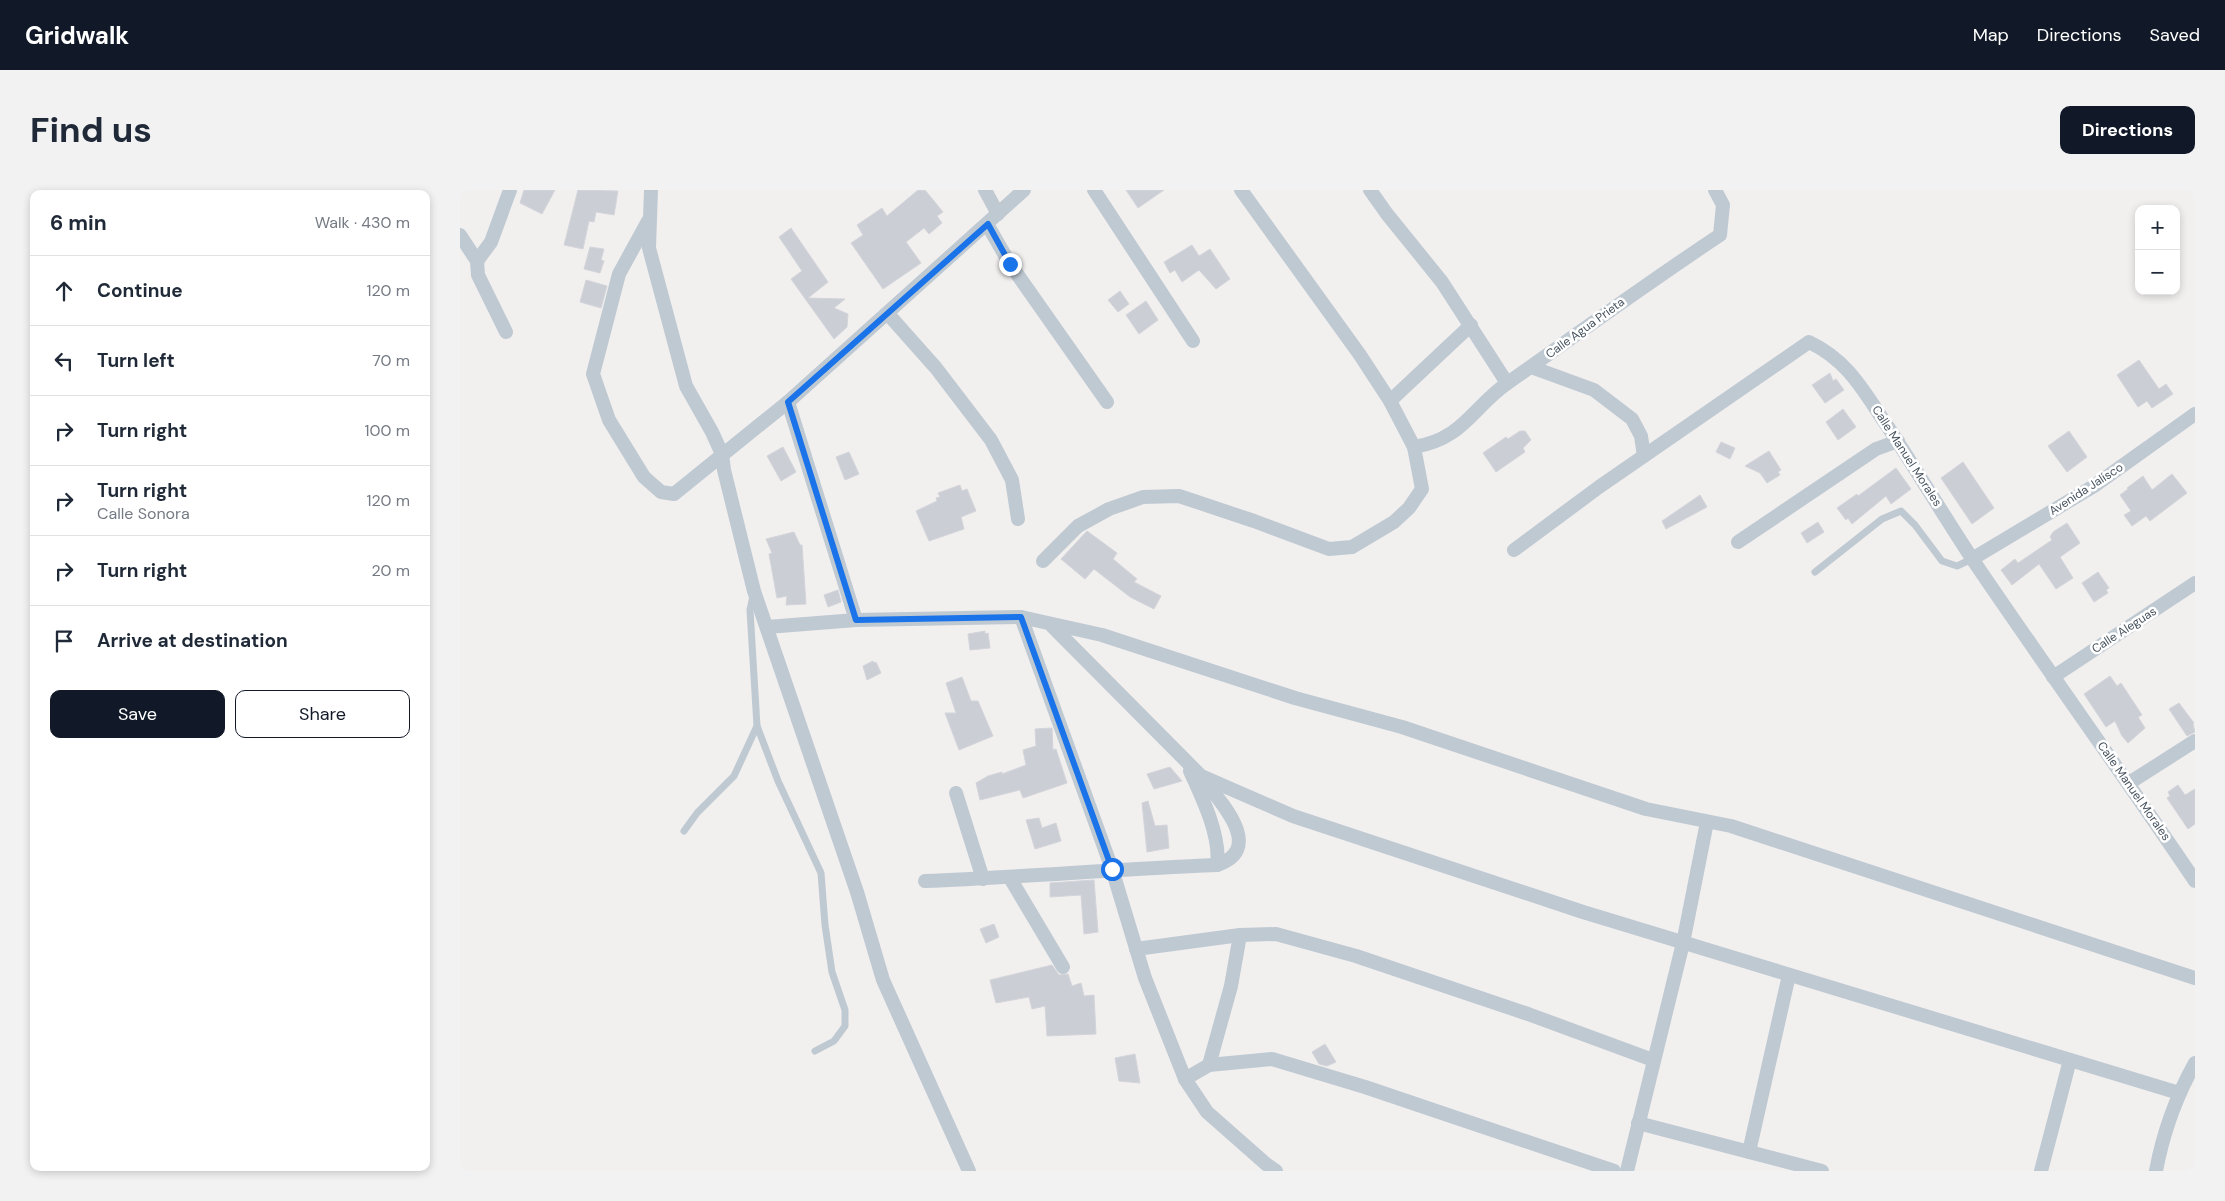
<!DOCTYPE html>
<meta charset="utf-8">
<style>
body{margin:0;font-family:"DM Sans",sans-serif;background:#f2f2f3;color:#1f2937}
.controls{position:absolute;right:15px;top:15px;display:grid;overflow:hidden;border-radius:10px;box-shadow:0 2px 8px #0003}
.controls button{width:45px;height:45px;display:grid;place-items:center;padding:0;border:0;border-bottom:1px solid #e0e1e3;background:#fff;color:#1f2937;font:25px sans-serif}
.stop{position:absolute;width:15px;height:15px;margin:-11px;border:4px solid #1a73e8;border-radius:50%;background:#fff}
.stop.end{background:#1a73e8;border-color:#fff;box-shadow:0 1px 5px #0008}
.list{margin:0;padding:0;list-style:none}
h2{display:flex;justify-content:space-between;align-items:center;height:65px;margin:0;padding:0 20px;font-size:21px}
h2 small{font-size:16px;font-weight:400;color:#747a83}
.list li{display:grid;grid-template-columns:32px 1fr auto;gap:15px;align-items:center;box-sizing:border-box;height:70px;padding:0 20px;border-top:1px solid #e0e1e3}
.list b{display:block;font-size:19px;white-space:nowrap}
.list p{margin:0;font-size:16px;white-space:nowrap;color:#747a83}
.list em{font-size:16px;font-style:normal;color:#747a83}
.actions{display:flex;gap:10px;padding:15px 20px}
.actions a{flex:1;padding:11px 0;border:1px solid #111827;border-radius:10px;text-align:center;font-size:18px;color:#111827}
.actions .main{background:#111827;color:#fff}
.icon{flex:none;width:28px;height:28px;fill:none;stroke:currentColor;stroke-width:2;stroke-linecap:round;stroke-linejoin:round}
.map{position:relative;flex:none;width:1735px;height:981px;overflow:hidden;border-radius:10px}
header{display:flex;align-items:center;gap:30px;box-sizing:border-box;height:70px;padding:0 25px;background:#111827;color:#fff}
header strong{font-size:24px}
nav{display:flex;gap:28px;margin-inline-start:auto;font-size:18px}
.intro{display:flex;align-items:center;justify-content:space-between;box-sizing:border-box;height:120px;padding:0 30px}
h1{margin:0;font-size:35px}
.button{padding:12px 22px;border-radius:10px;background:#111827;color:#fff;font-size:18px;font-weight:700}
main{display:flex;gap:30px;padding:0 30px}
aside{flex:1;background:#fff;border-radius:10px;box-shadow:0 2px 8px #0003}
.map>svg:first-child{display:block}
.building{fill:#cbced4;stroke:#d3d5db}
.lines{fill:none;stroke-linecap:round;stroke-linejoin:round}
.service{stroke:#bfc9d2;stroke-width:7}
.minor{stroke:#bfc9d2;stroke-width:14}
.route{stroke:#1a73e8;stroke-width:6}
.labels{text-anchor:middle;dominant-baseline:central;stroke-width:5;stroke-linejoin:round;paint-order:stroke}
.street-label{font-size:12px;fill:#46525e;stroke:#fff}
</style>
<header>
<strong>Gridwalk</strong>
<nav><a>Map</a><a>Directions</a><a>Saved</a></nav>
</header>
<div class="intro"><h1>Find us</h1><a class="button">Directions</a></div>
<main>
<aside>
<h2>6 min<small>Walk · 430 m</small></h2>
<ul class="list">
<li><svg class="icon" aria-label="ahead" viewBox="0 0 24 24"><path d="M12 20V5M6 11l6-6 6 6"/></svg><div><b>Continue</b></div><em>120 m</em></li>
<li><svg class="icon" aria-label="left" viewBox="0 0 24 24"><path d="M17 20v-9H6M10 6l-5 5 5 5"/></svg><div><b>Turn left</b></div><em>70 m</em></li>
<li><svg class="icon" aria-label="right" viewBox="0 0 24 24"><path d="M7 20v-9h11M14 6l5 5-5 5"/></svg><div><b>Turn right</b></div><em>100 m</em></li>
<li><svg class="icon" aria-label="right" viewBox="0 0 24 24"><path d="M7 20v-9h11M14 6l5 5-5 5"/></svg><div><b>Turn right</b><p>Calle Sonora</p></div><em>120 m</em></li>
<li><svg class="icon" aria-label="right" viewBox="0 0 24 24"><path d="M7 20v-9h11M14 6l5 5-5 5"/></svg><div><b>Turn right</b></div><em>20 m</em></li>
<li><svg class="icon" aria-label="arrive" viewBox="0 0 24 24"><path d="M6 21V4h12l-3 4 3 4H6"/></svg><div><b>Arrive at destination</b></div></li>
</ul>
<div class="actions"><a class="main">Save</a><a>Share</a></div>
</aside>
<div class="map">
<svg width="1735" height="981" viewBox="0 0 1735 981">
<rect width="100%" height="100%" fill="#f2efef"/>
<g class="building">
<path d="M64,0H95L82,24L60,13Z"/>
<path d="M118,0L158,1L154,25L136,22L134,32L129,31L123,59L104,55Z"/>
<path d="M458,0H465L483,22L477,26L482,33L469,44L464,38L446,52L461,73L423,99L391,53L403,45L397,35L422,18L427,26Z"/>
<path d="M666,0H704L678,18Z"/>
<path d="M331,38L368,92L348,108L385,109L374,118L388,124L387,137L374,149L331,89L342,81L319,47Z"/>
<path d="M732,55L739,66L750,59L770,89L756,99L739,80L722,92L715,80L710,83L704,72Z"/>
<path d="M130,57L144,59L141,70L144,71L140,83L124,79Z"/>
<path d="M126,90L147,96L141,118L120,112Z"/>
<path d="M660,101L669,114L658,122L648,110Z"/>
<path d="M686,111L698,130L679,144L666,125Z"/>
<path d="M1679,170L1699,199L1706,194L1713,204L1692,218L1687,211L1678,217L1657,185Z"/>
<path d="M1370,183L1373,191L1376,189L1384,200L1365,213L1352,195Z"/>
<path d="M1383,219L1396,237L1378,250L1366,232Z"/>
<path d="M1060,241H1065L1071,250L1063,258L1065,262L1036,282L1023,263L1046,247L1048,249Z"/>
<path d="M1609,241L1627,267L1607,282L1588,256Z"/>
<path d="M1261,252L1275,258L1270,269L1256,262Z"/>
<path d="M323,257L336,282L321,291L307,266Z"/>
<path d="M1309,261L1321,280L1318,282L1320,285L1307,293L1300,283L1285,276Z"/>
<path d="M389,262L399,284L385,290L376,267Z"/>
<path d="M1503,272L1534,318L1512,334L1481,288Z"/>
<path d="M1436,278L1451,299L1431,314L1426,306L1392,334L1388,328L1386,330L1377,318L1397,304L1398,306Z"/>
<path d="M1712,284L1727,303L1690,331L1686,326L1672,336L1664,325L1671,321L1660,305L1668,299L1667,298L1683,286L1692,300Z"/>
<path d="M500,295L502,301L507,299L516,321L501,327L504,339L469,351L456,321L477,311L476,308L480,307L478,303Z"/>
<path d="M1240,305L1247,317L1206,339L1202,331Z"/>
<path d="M1358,332L1364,342L1347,353L1341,343Z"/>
<path d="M1607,333L1620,353L1600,367L1613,388L1596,399L1579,374L1552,395L1541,380L1555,369L1558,373L1592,350L1590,347L1593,342Z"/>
<path d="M627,341L657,363L653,369L677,389L674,392L701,406L694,419L670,407L634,379L625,389L601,369Z"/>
<path d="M334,342L340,355H342L346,414L326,415L327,406L317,408L309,364L312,363L306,349Z"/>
<path d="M1638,382L1649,398L1646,400L1648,403L1634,412L1622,393Z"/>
<path d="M378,400L381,412L368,417L364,405Z"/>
<path d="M525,441V444L528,443L530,458L510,460L508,444Z"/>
<path d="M413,471L414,473L416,472L421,483L407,490L403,476Z"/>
<path d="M1650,486L1657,496L1661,493L1682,525L1678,527L1685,538L1668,553L1662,546L1655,531L1646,537L1624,504Z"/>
<path d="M502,487L511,511H518L533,546L499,560L485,523H496L486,493Z"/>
<path d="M1719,513L1734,533L1733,534L1735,542L1727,546L1709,519Z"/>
<path d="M592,538L593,560L596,559L607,593L563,608L560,600L520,610L516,593L528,586L542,582V584L566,575L563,560L576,556L575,539Z"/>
<path d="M710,577L722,591L694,599L687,584Z"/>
<path d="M1718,595L1725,605L1735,599V634L1728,639L1707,608L1710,606L1708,602Z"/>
<path d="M688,611L695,636L707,635L709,658L687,662L682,613Z"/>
<path d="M579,628L582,638L596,633L601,651L575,659L566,630Z"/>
<path d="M634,690L638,742L624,744L621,705L590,707V693Z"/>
<path d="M534,734L539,747L526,753L520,739Z"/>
<path d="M592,775L599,785L608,784L612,796L621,793L624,806L634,805L636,844L587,846L585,816L572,819L569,807L536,813L530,790Z"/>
<path d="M865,854L876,872L867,876L859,874L852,862Z"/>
<path d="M675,864L680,893L659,891L655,868Z"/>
</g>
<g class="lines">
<g class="service">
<path d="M1355,382L1422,329L1441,321L1455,335L1482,371L1497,376L1512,369"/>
<path d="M297,536L318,591L361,683L365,735L372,782L385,820V836L374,851L355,861"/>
<path d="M224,641L237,623L274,586L297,536L290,420L293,406"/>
</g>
<g class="minor">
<path d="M191,0L189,58L226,196L252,242L262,264L264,280L294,401L397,702L423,790L509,981"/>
<path d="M525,0L538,24"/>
<path d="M634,0L733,151"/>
<path d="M910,0L927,24L982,92L1047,193"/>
<path d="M188,31L159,84L133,184L149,230L184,287L201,302L214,304L328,212L564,0"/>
<path d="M527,34L550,74L647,212"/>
<path d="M0,45L17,71L18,85L46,142"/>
<path d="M17,71L31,52L50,0"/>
<path d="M428,124L476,178L531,250L552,290L558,329"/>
<path d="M1071,177L1134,200L1172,229L1181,246L1184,266"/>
<path d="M930,211L1011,135"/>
<path d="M328,212L396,430"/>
<path d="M954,257C1004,249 1012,217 1049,192C1119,143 1189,92 1260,45L1263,15L1255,0"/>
<path d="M1278,352L1416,259L1438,251"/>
<path d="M1054,360L1139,297L1349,152C1389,171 1404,202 1428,237C1457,281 1484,326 1513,370C1586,478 1662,583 1735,691"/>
<path d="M1512,369L1634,296L1735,224"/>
<path d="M583,371L618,336L649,319L683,307L719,306L794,331L869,359L892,357L934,332L949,318L962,299L954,257L930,211L900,165L781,0"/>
<path d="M561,427L652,679L685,788L725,889L747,922L806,974L816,981"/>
<path d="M592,436L741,586L833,626L1123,722L1719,903"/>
<path d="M307,437L396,430L561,427L642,445L835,508L942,537L1186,619L1271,636L1735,788"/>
<path d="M1593,487L1735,393"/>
<path d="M730,581C742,607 761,646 757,675"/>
<path d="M1669,593L1735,551"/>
<path d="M496,603L523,689"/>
<path d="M550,688L603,777"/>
<path d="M465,691C563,687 659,679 757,675C806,659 760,611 742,588"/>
<path d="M676,759L780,745L816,744L896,766L1068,824L1193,870"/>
<path d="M749,875L771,796L780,745"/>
<path d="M725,889L749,875L812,869L905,897L1154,981"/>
<path d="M1178,933L1362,981"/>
<path d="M1289,962L1329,785"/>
<path d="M1167,981L1223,753L1247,632"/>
<path d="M1581,981L1610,870"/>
<path d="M1696,981C1703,943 1716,907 1735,873"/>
</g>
</g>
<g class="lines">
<path class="route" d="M550,74L528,34L328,212L396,430L561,427L652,679"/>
</g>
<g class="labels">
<g class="street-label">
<text transform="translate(1125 138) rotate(-36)">Calle Agua Prieta</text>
<text transform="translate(1447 266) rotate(57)">Calle Manuel Morales</text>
<text transform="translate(1626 299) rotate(-33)">Avenida Jalisco</text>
<text transform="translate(1664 440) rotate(-33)">Calle Aleguas</text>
<text transform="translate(1674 601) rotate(55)">Calle Manuel Morales</text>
</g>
</g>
</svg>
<div class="controls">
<button>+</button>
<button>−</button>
</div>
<div class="stop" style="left:652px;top:679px"></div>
<div class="stop end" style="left:550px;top:74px"></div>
</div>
</main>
